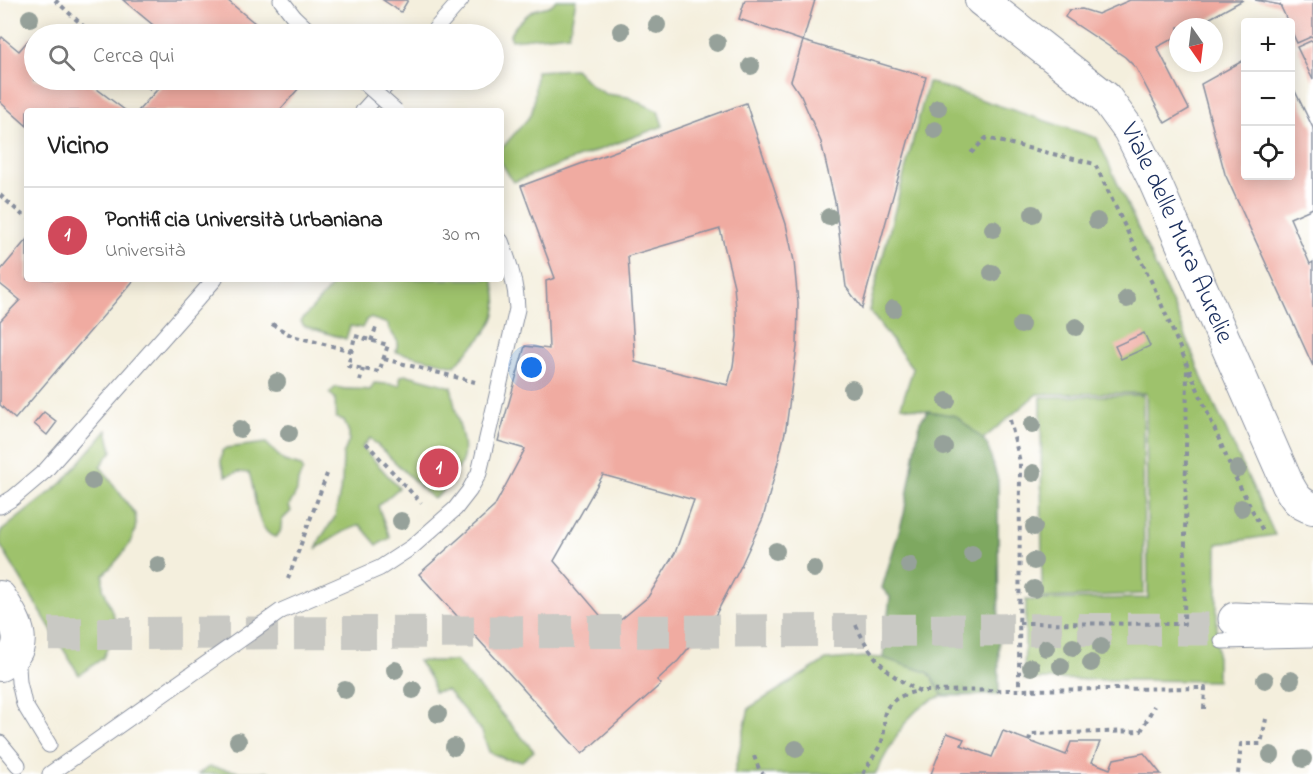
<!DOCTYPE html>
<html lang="it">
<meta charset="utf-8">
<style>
body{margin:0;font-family:"Indie Flower",sans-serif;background:#f6f6f6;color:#222}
.controls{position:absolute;right:18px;top:18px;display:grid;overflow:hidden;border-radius:6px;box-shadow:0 3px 15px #0003}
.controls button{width:54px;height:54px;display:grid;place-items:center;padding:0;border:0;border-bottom:2px solid #e0e0e0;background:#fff;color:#222;font:30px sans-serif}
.compass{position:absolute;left:1169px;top:18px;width:54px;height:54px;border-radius:50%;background:#fff;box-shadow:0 3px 15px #0003;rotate:166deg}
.you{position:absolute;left:532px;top:368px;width:21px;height:21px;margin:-15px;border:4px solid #fff;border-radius:50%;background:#1a73e8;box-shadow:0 0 0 9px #1a73e833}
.badge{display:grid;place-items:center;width:39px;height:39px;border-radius:50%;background:#d1495b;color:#fff;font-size:20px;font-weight:700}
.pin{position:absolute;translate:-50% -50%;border:3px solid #fff;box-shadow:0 2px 6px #0006}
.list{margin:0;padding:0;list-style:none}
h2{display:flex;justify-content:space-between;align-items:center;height:78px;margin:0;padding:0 24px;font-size:26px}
h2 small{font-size:20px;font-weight:400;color:#767676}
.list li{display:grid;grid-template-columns:39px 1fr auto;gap:18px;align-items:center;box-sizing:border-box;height:96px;padding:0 24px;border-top:2px solid #e0e0e0}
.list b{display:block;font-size:22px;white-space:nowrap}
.list p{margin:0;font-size:20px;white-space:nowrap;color:#767676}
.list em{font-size:20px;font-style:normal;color:#767676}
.icon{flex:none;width:33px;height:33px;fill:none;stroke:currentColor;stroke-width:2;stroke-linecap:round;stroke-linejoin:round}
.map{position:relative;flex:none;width:1313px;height:774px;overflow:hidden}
.search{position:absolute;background:#fff;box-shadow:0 3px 15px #0003;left:24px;top:24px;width:480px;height:66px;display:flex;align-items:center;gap:15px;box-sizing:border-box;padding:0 21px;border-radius:33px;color:#767676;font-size:22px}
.panel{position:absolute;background:#fff;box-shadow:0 3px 15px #0003;left:24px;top:108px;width:480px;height:174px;border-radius:6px}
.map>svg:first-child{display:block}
.green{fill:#9ec26c;stroke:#5c7865;stroke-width:1.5}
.forest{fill:#7ea860;stroke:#4c6c5f;stroke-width:1.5}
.building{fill:#f0aba1;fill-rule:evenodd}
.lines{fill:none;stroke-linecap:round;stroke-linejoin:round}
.primary-tunnel{stroke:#c9c9c4;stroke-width:33;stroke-dasharray:33 16;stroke-linecap:butt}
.service-casing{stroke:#888f9e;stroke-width:17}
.minor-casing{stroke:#888f9e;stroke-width:34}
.primary-casing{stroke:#888f9e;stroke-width:35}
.path{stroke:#888f9e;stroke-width:4;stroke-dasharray:4.5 4.5;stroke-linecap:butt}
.service{stroke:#fff;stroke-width:15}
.minor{stroke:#fff;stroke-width:32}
.primary{stroke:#fff;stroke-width:33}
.service-bridge-casing{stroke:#888f9e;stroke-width:17;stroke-linecap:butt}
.service-bridge{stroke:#fff;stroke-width:15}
.tree{fill:#96a19a}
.labels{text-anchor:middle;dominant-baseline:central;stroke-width:5;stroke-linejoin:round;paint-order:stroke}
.street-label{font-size:26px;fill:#1b2f5e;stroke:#fff}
</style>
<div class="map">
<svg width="1313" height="774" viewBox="0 0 1313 774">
<rect width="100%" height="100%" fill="#fff"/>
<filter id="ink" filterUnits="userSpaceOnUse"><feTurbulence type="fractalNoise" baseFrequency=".0167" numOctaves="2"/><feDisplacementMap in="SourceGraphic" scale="12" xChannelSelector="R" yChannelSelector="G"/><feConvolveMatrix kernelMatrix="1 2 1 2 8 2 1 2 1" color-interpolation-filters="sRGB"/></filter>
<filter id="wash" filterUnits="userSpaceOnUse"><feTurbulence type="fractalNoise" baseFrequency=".008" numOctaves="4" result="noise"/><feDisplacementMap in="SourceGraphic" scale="24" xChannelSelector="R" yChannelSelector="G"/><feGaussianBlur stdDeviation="1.35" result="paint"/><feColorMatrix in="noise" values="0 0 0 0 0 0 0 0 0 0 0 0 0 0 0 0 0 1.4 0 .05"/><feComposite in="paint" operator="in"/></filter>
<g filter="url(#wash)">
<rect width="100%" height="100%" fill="#f4efdd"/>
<g class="green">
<path d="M556,0H576L569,34L512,40L510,35C513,27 526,15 534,10C543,6 550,9 556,0Z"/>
<path d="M575,69L593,87L606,94L628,97L658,111L663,126L513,182L501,162V149L531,115L534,102L536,71Z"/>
<path d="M928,82L1097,138L1178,316L1202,378L1275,535L1217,544V681L1024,679L1026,600L1148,598L1146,393L1037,394L983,439L955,416L901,406L913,369L869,310Z"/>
<path d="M338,279H492C508,323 479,336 455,366L396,352L398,342L389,329L388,324L370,318L367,319L362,328L350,326L346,339L304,326L301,321Z"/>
<path d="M408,375L452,387C452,408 467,438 463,458C461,465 456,473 452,479C447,487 441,495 433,499L370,438L362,447L399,488L378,506L390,538L377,545L360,525L343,532L317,548L320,539L335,517L342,482L343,455L349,440V433L344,420L336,418L335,398L329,393L336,387C348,391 358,388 370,390L374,383L400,385V376Z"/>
<path d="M1143,395L1144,594L1042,598L1041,397Z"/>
<path d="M107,430L112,451L100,466L135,514C141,538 118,560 103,575V587L117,625L103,658L79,675L0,545V532L62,483Z"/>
<path d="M266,443L284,461L301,466L303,470L298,481L297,491L289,506L291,511L282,520C280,528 283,532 275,537C254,531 256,490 249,473L238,472L226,476L221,463L222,451L226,448Z"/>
<path d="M863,657L883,658L929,673L943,696C907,705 893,744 875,774H734L749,708L826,660Z"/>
<path d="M418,661H456L534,751L522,761L505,759L489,752L482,732L447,690L434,692L431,680Z"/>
<path d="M209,767L241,772H270V774H198Z"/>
</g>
<path class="forest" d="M928,411L956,416L983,439L987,444L998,480L999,695L943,696L929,673L883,658L890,597L882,588L904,514L920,421Z"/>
<g id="blocks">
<g class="building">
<path d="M123,0H227L268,34H164Z"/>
<path d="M383,0H408L401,12Z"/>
<path d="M745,0H815L803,41L926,77L862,308L846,287L835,202L821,142L801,96L791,81L803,41L739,19Z"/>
<path d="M1130,0H1243L1194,27H1178V36L1157,47L1189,109L1165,123L1136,68L1125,57L1065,17L1069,10L1082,9L1098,14Z"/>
<path d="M1255,0H1313V36L1297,43L1290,28V22H1288L1280,5Z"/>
<path d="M2,37L19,51L31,37L34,40V80H85L126,111H27V126L0,102V40Z"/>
<path d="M1313,40V80L1297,47Z"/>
<path d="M1246,59V176H1290V81L1313,128V208L1290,218L1310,264L1313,262V366L1225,174L1201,84Z"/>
<path d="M166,80H306L279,111H138Z"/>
<path d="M746,103L786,224L794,261L798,303L797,347L792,383L786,428L776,470L763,518L740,568L716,614L678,661L657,680L661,684L582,754L419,574L494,507L525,449L498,441L525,346L549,349L546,281L555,278L521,186ZM720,229L734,286L736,308L737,336L733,366L728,385L635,362L628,256ZM603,475L694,500L675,553L648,597L611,628L554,561Z"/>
<path d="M27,239V279H135L15,419L0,405V321L20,300L0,284V271Z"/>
<path d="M1144,333L1150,346L1121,359L1115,346Z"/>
<path d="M44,412L57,422L47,435L34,424Z"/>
<path d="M1003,731L1066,755L1071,742H1100L1092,762L1110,769L1114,759L1144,753L1161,774H931L947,733L964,739L961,745L992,757Z"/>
</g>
</g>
</g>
<g filter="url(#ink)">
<use href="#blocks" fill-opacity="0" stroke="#888f9e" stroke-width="1.5"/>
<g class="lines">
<path class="primary-tunnel" d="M0,634L1204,629L1267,627"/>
<defs>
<g id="service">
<path d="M281,0L294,17L312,34"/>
<path d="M431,34L461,0"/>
<path d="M363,111L391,80"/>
<path d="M0,506L13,498L45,471L215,279"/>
<path d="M1222,641L1313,639"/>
<path d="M17,651L19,682L24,704L49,745"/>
<path d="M0,743L18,765"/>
<path d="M50,774L281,611L380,568L412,547L455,509L469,491L479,473L517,309C516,284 510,264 501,241"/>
</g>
<g id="minor">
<path id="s1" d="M981,0L1105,97L1129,130L1154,180L1288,485C1295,498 1299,504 1313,508"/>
<path d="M0,597C14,620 34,647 0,665"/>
</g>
<path id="primary" d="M1235,619L1313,622"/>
</defs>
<use href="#service" class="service-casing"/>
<use href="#minor" class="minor-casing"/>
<use href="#primary" class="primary-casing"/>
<g class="path">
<path d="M55,0L92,34"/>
<path d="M141,80L155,92"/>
<path d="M971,153L986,138L1095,164L1154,287L1235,477L1264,533"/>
<path d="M0,195L27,219"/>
<path d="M272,324L292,336L352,351"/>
<path d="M355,336L388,345L379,372L348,366Z"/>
<path d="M371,341L377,325"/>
<path d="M384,359L475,382"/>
<path d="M360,381L363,369"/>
<path d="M1010,420L1020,462L1019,689"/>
<path d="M366,443L421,503"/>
<path d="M288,579L327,474"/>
<path d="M1019,623L1184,624L1187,366"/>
<path d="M856,625C870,656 888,677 920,691L1205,688L1204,709"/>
<path d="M1029,741L1031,734L1141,731L1154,706"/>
<path d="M754,756L759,769L763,774"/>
<path d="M863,774C869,763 877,752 882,741C885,732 884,725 884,717C886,700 905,693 920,691"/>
<path d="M1238,774L1241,744H1261L1266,719"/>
</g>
<use href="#service" class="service"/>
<use href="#minor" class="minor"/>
<use href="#primary" class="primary"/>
<defs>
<path id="service-bridge" d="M361,80L396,111"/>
</defs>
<use href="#service-bridge" class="service-bridge-casing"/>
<use href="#service-bridge" class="service-bridge"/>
</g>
<g class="tree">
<circle cx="30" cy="18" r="9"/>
<circle cx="657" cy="25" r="9"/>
<circle cx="621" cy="31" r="9"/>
<circle cx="717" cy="43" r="9"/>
<circle cx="751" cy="66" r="9"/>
<circle cx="938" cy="108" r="9"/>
<circle cx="935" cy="130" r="9"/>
<circle cx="1033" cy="214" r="9"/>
<circle cx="829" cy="217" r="9"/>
<circle cx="1097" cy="221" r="9"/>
<circle cx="993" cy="229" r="9"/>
<circle cx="992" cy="273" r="9"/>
<circle cx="1127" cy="299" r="9"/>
<circle cx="893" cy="309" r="9"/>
<circle cx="1021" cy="325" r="9"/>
<circle cx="1076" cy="327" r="9"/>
<circle cx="277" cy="382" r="9"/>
<circle cx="852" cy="389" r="9"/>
<circle cx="947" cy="401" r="9"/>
<circle cx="1032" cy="425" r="9"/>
<circle cx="240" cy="429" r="9"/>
<circle cx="289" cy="433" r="9"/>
<circle cx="944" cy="447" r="9"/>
<circle cx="1238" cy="469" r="9"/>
<circle cx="1033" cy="473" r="9"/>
<circle cx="92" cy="481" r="9"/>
<circle cx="1241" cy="508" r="9"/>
<circle cx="401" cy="521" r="9"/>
<circle cx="1034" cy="527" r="9"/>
<circle cx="776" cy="551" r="9"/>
<circle cx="972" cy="554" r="9"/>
<circle cx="1034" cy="561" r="9"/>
<circle cx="158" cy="565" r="9"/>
<circle cx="909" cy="565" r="9"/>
<circle cx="814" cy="569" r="9"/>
<circle cx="1034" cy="589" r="9"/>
<circle cx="1073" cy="647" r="9"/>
<circle cx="1101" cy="647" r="9"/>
<circle cx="1046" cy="648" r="9"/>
<circle cx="1091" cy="663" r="9"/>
<circle cx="1061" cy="666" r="9"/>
<circle cx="1031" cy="667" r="9"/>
<circle cx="395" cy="670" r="9"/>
<circle cx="1265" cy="680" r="9"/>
<circle cx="1291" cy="680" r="9"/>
<circle cx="345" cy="690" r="9"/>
<circle cx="413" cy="690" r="9"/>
<circle cx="438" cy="714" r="9"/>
<circle cx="238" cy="741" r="9"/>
<circle cx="454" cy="747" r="9"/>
<circle cx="796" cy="749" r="9"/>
<circle cx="1271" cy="755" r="9"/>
<circle cx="1303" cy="759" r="9"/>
</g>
</g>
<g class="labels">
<g class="street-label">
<text stroke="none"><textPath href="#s1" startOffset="312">Viale delle Mura Aurelie</textPath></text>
</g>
</g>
</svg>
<div class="controls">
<button>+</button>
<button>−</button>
<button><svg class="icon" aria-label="locate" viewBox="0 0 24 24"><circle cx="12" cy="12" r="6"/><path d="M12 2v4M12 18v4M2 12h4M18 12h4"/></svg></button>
</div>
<svg class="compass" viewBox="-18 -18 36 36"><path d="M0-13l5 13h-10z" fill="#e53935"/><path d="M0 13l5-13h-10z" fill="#767676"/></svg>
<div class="you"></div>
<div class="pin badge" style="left:439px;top:468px">1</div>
<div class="search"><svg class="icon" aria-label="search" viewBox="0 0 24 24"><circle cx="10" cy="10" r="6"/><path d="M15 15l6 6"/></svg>Cerca qui</div>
<section class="panel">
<h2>Vicino<small></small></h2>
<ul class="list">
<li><span class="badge">1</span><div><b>Pontificia Università Urbaniana</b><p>Università</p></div><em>30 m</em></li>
</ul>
</section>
</div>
